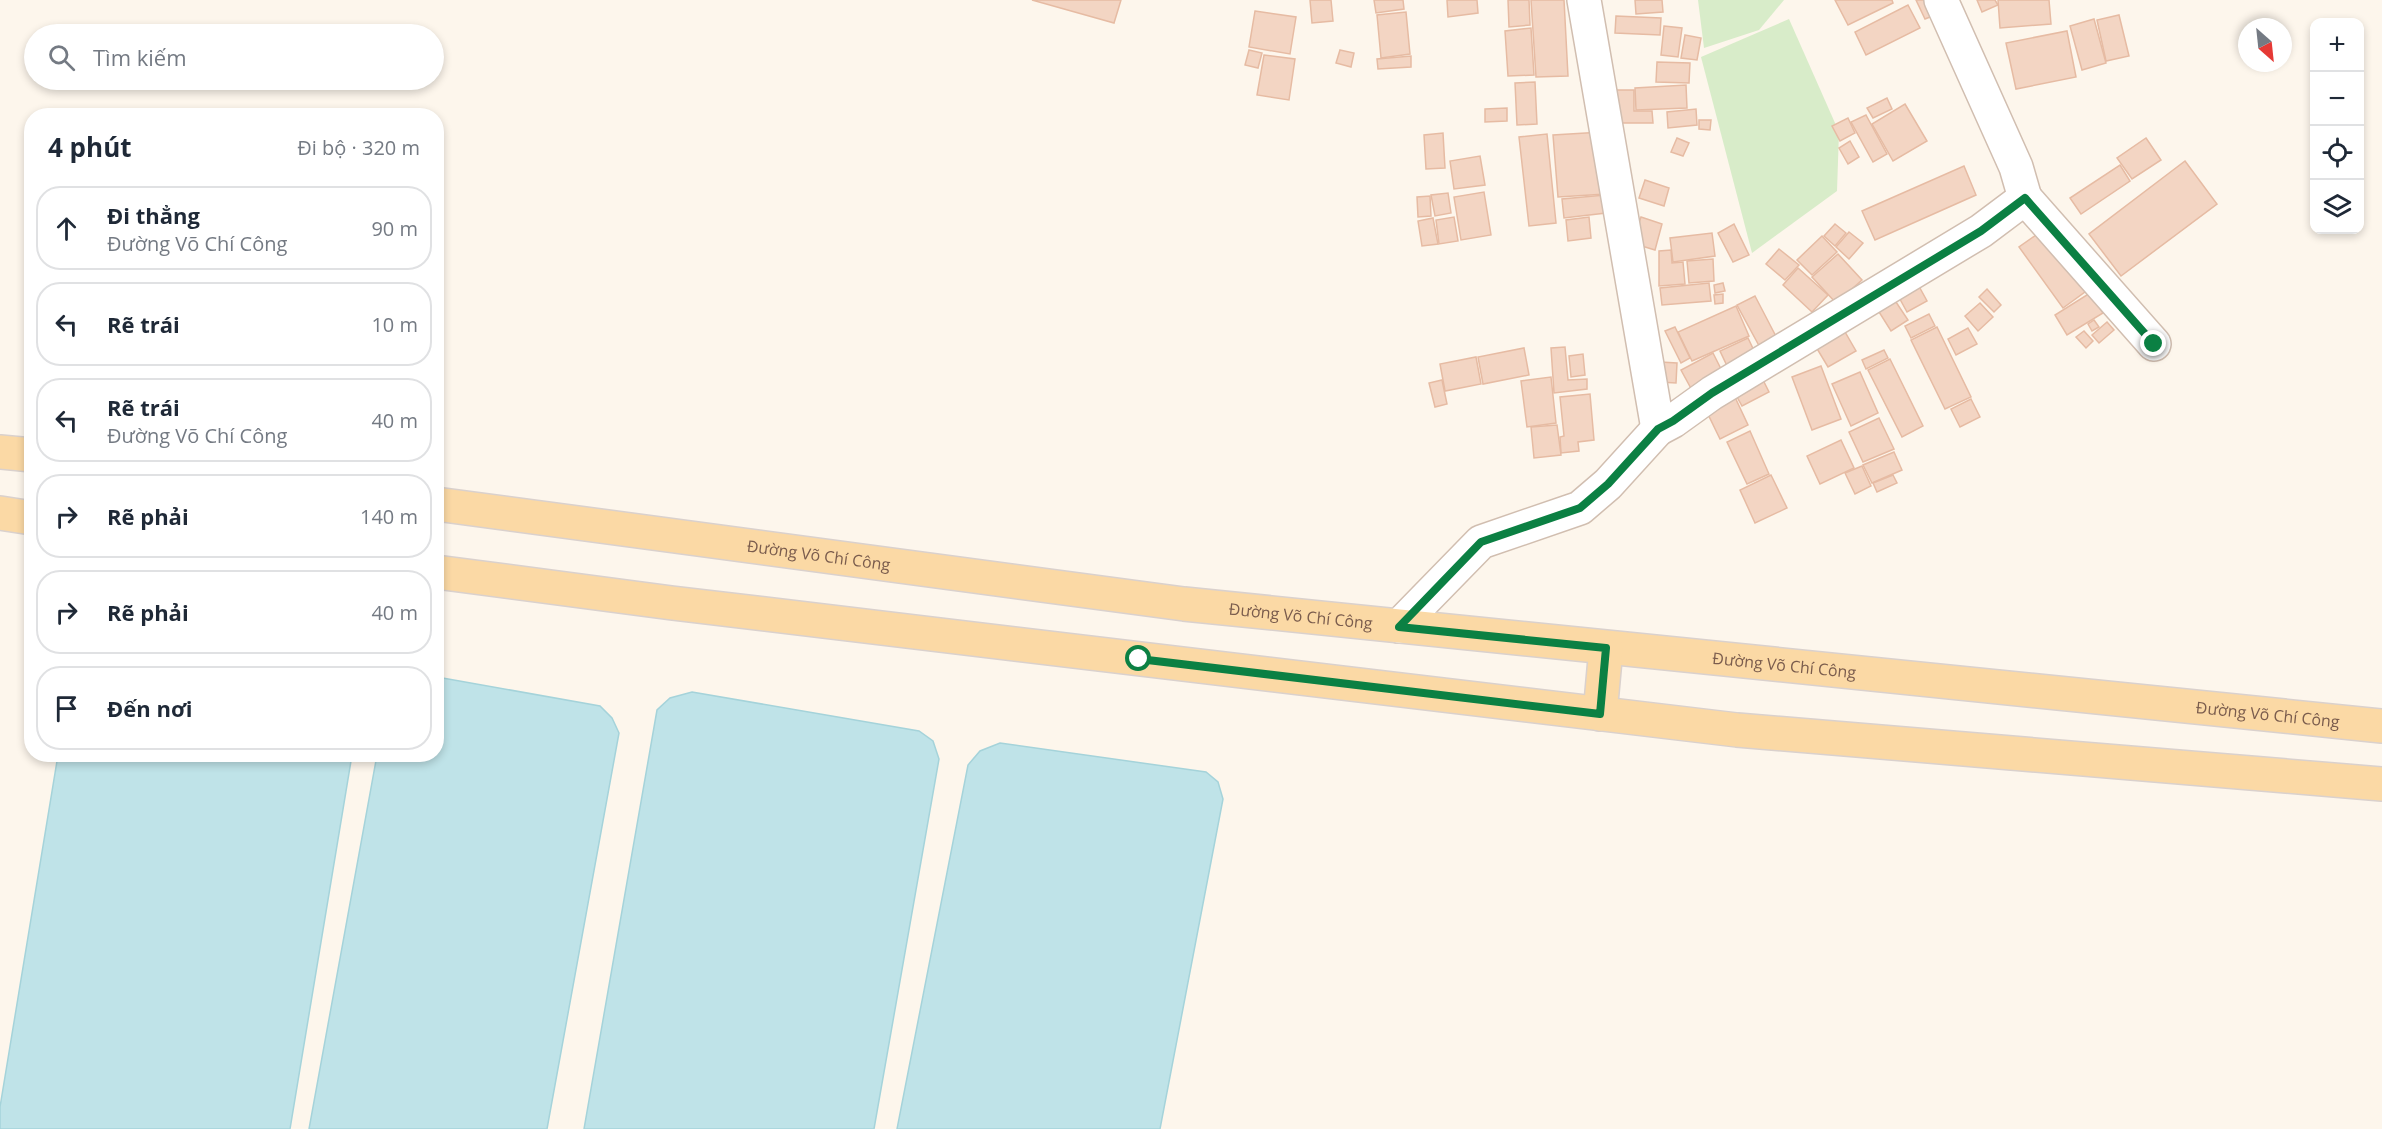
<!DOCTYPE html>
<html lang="vi">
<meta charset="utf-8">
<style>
body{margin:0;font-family:"Open Sans",sans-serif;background:#f2f2f3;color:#1f2937}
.controls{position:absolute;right:18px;top:18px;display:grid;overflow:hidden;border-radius:12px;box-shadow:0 3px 9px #0003}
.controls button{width:54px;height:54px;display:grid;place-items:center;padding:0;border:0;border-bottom:2px solid #e0e1e3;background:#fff;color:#1f2937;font:30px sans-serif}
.compass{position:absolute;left:2238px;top:18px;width:54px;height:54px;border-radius:50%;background:#fff;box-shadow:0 3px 9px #0003;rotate:153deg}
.stop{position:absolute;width:18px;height:18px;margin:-14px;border:4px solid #0b8043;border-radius:50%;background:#fff}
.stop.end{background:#0b8043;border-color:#fff;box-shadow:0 2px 6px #0008}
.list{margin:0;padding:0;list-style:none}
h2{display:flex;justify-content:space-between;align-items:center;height:78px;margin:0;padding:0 24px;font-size:26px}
h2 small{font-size:20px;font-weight:400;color:#747a83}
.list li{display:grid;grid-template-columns:39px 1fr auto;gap:18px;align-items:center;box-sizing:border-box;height:84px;margin:0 12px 12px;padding:0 12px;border:2px solid #e0e1e3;border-radius:24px}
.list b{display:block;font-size:22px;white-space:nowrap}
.list p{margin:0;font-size:20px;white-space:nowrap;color:#747a83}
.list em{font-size:20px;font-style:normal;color:#747a83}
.icon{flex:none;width:33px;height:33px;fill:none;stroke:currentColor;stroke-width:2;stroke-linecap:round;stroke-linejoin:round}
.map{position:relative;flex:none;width:2382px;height:1129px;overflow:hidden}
.search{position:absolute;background:#fff;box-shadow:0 3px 9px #0003;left:24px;top:24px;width:420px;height:66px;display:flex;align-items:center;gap:15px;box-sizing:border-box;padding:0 21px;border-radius:33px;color:#747a83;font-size:22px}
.panel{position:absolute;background:#fff;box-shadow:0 3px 9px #0003;left:24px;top:108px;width:420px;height:654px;border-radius:24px}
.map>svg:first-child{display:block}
.green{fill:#d8ecc9}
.water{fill:#bfe3e8;stroke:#a5d3da;stroke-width:1.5}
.building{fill:#f3d5c3;stroke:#e6bba3;stroke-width:1.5}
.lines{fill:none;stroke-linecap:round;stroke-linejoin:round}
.minor-casing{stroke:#d1beb0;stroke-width:36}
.major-casing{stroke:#dad1cd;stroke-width:36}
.minor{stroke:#fff;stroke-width:33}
.major{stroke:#fbd9a5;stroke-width:33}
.route{stroke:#0b8043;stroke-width:8}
.labels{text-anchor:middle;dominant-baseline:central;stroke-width:4.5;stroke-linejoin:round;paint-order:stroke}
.street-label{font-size:16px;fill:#7a5c4d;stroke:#fffaf3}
</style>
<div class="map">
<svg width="2382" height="1129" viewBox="0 0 2382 1129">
<rect width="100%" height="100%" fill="#fdf6ec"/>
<g class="green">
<path d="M1698,0H1784L1759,30L1704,48Z"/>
<path d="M1789,19L1839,132L1837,191L1752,253L1701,57Z"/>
</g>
<g class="water">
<path d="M437,677L600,706L612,718L619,733L547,1129H309L377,755L436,754Z"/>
<path d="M692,692L919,731L933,741L939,759L874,1129H584L657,710L670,698Z"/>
<path d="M1000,743L1206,772L1218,782L1223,799L1160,1129H897L968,765L980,751Z"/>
<path d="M58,755H352L290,1129H0V1107Z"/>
</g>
<g class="building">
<path d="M1032,0H1121L1114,23Z"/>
<path d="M1310,0H1331L1333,21L1312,23Z"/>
<path d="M1374,0H1403L1404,9L1376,13Z"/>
<path d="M1447,0H1477L1478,13L1448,17Z"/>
<path d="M1508,0H1529L1530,25L1509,27Z"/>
<path d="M1531,0H1564L1568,76L1536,77Z"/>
<path d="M1635,0H1662L1663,12L1636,14Z"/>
<path d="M1835,0H1892L1893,3L1848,25Z"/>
<path d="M1916,0H1929L1935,15L1925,19Z"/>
<path d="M1977,0H1995L1998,5L1982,12Z"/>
<path d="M1998,0H2049L2051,24L2000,28Z"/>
<path d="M1908,5L1920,28L1866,55L1855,32Z"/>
<path d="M1255,11L1296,17L1290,54L1249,47Z"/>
<path d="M1406,12L1410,54L1381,58L1377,15Z"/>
<path d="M2119,15L2129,56L2106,61L2097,20Z"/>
<path d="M1616,16L1661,18L1660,35L1615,33Z"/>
<path d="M2094,19L2106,63L2082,70L2070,26Z"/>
<path d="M1664,26L1682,28L1678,57L1661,55Z"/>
<path d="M1531,28L1534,75L1508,76L1505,31Z"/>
<path d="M2067,31L2076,77L2016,89L2006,43Z"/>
<path d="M1685,35L1701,38L1697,60L1681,58Z"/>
<path d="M1249,50L1262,53L1258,68L1245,65Z"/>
<path d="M1340,50L1354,53L1351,67L1336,63Z"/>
<path d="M1264,55L1295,59L1289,100L1257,95Z"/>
<path d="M1411,56V67L1378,69L1377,59Z"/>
<path d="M1657,62L1690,63L1689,83L1656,82Z"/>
<path d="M1535,82L1537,124L1517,125L1515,83Z"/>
<path d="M1686,85L1687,108L1636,110L1635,88Z"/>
<path d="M1616,90H1634V111H1652L1653,123H1615Z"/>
<path d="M1887,98L1892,109L1873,118L1867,108Z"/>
<path d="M1905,104L1927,141L1893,161L1872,124Z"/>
<path d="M1507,108V121L1485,122V109Z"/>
<path d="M1696,109L1697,125L1668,128L1667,112Z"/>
<path d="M1866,115L1887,154L1873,162L1851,122Z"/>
<path d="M1848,118L1855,133L1840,141L1832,126Z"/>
<path d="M1699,120H1711L1710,130L1699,129Z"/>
<path d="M1602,132L1606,194L1558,197L1553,135Z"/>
<path d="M1443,133L1445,168L1426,169L1424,135Z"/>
<path d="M1547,134L1556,223L1529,226L1519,137Z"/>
<path d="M1677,138L1689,143L1683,156L1671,152Z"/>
<path d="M2146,138L2161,160L2132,179L2117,158Z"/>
<path d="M1850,141L1859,157L1848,164L1839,148Z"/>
<path d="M1480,156L1485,185L1454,189L1450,161Z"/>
<path d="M2185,161L2217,204L2121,276L2089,234Z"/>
<path d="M2120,165L2130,181L2081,214L2070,198Z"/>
<path d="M1964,166L1976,195L1875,240L1862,211Z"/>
<path d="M1645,180L1669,188L1664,206L1639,198Z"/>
<path d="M1484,192L1491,235L1461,240L1454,197Z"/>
<path d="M1448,193L1451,213L1435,216L1431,195Z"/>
<path d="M1605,195L1606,213L1564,218L1562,199Z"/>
<path d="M1430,196L1431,216L1418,217L1417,197Z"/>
<path d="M1454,217L1458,241L1439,244L1436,220Z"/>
<path d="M1589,217L1591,238L1568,241L1566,220Z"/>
<path d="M1641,217L1662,224L1655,250L1632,243Z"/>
<path d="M1433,218L1438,244L1422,246L1418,221Z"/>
<path d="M1734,224L1749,255L1733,262L1718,233Z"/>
<path d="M1835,224L1846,233L1835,246L1824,236Z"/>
<path d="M2046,228L2089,289L2063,308L2019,247Z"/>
<path d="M1849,232L1863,243L1849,259L1836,247Z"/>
<path d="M1712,233L1715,256L1673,262L1670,238Z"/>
<path d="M1822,236L1837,252L1812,275L1797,260Z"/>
<path d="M1779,249L1799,265L1785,280L1766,264Z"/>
<path d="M1671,250L1672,263L1683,262L1685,284L1659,286V251Z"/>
<path d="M1838,254L1862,280L1836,303L1812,277Z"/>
<path d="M1713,259L1714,281L1689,283L1687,261Z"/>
<path d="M1798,268L1828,295L1812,312L1783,285Z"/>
<path d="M1915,279L1927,301L1907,312L1895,290Z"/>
<path d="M1709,283L1711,301L1662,305L1660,288Z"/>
<path d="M1723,283L1725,291L1715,293L1714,285Z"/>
<path d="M1987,289L2001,305L1994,312L1979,297Z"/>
<path d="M1890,293L1908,320L1891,331L1874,304Z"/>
<path d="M2090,293L2103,313L2067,335L2055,315Z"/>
<path d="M1723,294V303L1715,304L1714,295Z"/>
<path d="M1755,296L1780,344L1763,353L1737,305Z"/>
<path d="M1980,303L1993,317L1978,331L1965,316Z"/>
<path d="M1736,306L1749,336L1692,361L1678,332Z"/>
<path d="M1929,314L1935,326L1911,338L1905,326Z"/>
<path d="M2094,320L2099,327L2092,331L2088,324Z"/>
<path d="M2107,322L2114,330L2099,343L2092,335Z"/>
<path d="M1841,325L1856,351L1828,367L1813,342Z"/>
<path d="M1675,327L1690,358L1681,363L1665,331Z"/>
<path d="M1937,327L1971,397L1945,409L1911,340Z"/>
<path d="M1968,328L1977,344L1956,355L1948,339Z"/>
<path d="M2084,331L2093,341L2086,348L2076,337Z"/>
<path d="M1748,338L1757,357L1729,370L1720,351Z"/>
<path d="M1565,347L1568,380L1587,379V389L1554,393L1551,348Z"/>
<path d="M1524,348L1529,375L1483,384L1478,357Z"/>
<path d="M1884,350L1888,358L1866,369L1862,360Z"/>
<path d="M1713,353L1724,375L1693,392L1681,370Z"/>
<path d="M1583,354L1585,375L1571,377L1569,356Z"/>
<path d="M1476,357L1481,384L1445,391L1440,364Z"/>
<path d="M1890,359L1923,426L1902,437L1868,370Z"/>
<path d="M1660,362L1677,363L1676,383L1659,382Z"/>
<path d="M1821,366L1841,419L1812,430L1792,377Z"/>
<path d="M1759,372L1769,392L1742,406L1731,386Z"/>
<path d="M1860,372L1878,413L1851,426L1832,384Z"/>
<path d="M1551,377L1556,423L1527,427L1521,381Z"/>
<path d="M1442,380L1447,404L1435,407L1429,383Z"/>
<path d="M1733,393L1748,425L1720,439L1704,406Z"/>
<path d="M1590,394L1594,440L1578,442L1579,451L1561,453L1560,437L1564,436L1560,397Z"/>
<path d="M1971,399L1980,417L1960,427L1951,409Z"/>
<path d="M1879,418L1894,449L1863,462L1849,432Z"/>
<path d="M1557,425L1561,455L1534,458L1531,427Z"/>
<path d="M1750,431L1769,474L1747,484L1727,442Z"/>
<path d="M1841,440L1854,468L1820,484L1807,456Z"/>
<path d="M1894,452L1902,470L1872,483L1863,465Z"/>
<path d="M1862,466L1871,486L1855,494L1845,473Z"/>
<path d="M1771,475L1787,508L1755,523L1740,490Z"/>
<path d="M1893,475L1897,483L1877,492L1873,483Z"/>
</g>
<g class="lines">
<defs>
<g id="minor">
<path d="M1584,0L1658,429L1673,421L1712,393L1981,231L2025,198L2016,167L1941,0"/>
<path d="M2025,198L2154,344"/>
<path d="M1399,626L1481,542L1580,508L1608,484L1658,429"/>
</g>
<g id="major">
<path d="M0,452L32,455"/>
<path id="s1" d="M436,504L1184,604L2382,726"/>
<path d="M0,513L32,518"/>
<path d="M436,572L672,603L1737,730L2382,784"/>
<path d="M1600,714L1606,648"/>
</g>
</defs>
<use href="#minor" class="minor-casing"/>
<use href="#major" class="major-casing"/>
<use href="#minor" class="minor"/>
<use href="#major" class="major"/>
</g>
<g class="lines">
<path class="route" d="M1139,659L1600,714L1606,648L1399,627L1481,542L1580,508L1608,484L1658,429L1673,421L1712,393L1981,231L2025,198L2154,344"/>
</g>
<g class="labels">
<g class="street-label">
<text stroke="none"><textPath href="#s1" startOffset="386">Đường Võ Chí Công</textPath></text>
<text stroke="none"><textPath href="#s1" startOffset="872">Đường Võ Chí Công</textPath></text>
<text stroke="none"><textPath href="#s1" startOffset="1358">Đường Võ Chí Công</textPath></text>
<text stroke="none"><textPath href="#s1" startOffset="1844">Đường Võ Chí Công</textPath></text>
</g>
</g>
</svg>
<div class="controls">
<button>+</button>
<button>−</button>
<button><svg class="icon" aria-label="locate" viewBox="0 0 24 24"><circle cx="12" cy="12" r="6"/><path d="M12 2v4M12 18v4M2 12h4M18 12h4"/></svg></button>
<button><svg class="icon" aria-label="layers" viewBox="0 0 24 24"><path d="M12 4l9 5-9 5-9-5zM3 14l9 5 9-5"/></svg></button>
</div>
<svg class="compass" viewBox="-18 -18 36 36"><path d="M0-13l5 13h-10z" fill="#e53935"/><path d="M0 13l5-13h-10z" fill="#747a83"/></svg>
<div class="stop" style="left:1139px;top:659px"></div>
<div class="stop end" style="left:2154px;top:344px"></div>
<div class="search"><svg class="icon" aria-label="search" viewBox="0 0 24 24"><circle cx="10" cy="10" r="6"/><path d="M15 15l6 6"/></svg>Tìm kiếm</div>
<section class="panel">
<h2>4 phút<small>Đi bộ · 320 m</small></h2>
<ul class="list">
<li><svg class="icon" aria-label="ahead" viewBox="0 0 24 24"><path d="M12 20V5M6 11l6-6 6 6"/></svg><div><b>Đi thẳng</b><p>Đường Võ Chí Công</p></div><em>90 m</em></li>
<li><svg class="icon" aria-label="left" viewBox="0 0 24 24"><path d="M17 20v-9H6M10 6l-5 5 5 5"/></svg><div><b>Rẽ trái</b></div><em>10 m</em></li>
<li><svg class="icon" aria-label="left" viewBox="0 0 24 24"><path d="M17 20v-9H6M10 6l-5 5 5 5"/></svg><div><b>Rẽ trái</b><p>Đường Võ Chí Công</p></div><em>40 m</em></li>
<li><svg class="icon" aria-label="right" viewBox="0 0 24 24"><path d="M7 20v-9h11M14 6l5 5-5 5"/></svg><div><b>Rẽ phải</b></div><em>140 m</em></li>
<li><svg class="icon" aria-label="right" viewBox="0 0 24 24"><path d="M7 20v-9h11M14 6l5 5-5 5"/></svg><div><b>Rẽ phải</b></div><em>40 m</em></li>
<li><svg class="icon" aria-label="arrive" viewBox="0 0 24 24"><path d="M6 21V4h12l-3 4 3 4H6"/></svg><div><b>Đến nơi</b></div></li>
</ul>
</section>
</div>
